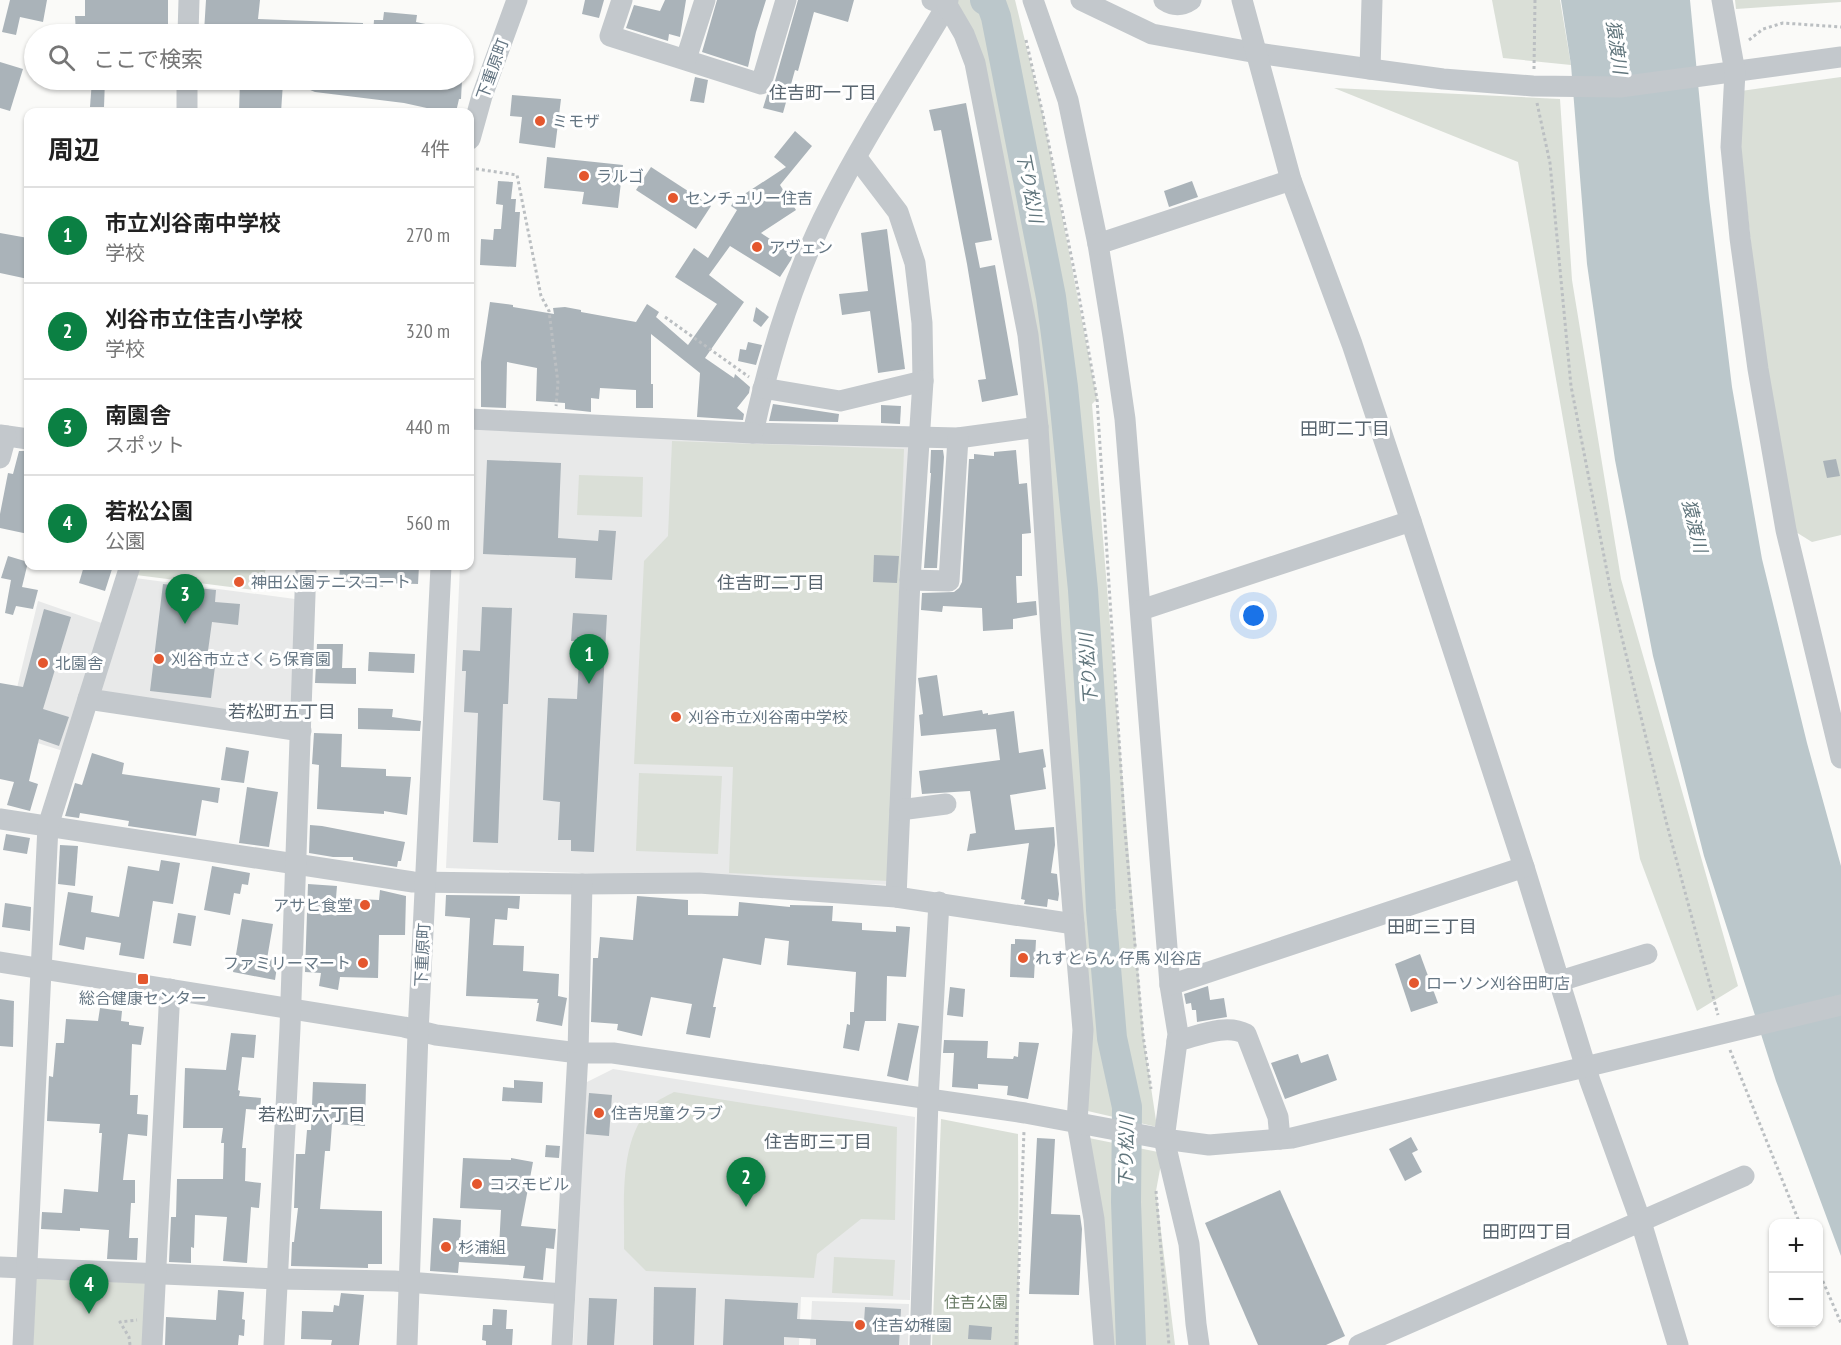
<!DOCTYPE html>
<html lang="ja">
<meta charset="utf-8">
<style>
body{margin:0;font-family:"PT Sans Narrow","Noto Sans JP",sans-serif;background:#f2f2f2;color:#222}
.controls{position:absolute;right:18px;bottom:18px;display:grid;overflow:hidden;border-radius:12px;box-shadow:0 2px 4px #0004}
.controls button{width:54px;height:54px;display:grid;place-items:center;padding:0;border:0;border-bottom:2px solid #e0e0e0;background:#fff;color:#222;font:30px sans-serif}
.you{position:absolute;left:1254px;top:616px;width:21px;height:21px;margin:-15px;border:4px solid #fff;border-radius:50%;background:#1a73e8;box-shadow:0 0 0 9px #1a73e833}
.badge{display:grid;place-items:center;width:39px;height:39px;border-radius:50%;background:#0b8043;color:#fff;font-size:20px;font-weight:700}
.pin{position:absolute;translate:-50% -50px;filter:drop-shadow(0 2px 3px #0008)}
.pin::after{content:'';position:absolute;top:32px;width:21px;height:18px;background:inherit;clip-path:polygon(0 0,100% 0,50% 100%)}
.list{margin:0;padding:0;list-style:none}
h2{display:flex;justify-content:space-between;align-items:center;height:78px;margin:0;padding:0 24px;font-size:26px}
h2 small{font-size:20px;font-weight:400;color:#767676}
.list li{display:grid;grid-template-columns:39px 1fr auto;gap:18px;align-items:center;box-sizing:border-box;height:96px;padding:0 24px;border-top:2px solid #e0e0e0}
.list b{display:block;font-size:22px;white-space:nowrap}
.list p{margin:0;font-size:20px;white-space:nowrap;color:#767676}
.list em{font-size:20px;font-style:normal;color:#767676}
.icon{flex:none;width:33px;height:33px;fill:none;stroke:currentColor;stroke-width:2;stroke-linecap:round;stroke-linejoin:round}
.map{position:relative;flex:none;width:1841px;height:1345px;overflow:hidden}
.search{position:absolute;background:#fff;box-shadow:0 2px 4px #0004;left:24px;top:24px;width:450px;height:66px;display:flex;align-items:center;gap:15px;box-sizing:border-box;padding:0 21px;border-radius:33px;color:#767676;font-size:22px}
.panel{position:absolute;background:#fff;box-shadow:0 2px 4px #0004;left:24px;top:108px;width:450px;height:462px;border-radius:12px}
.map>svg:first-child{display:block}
.built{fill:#e8e9e9}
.green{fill:#dadfd7}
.water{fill:#bbc7cb}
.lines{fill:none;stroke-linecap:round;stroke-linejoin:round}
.river{stroke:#bbc7cb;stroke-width:30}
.building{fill:#aab3b9}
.path{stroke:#bbbfc2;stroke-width:3;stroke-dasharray:3 3;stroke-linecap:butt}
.minor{stroke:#c3c8cc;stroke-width:21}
.poi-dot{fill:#e4572e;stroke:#fff;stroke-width:2}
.labels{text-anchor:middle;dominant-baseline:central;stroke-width:6;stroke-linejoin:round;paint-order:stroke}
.street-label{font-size:16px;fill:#657683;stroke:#fff}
.poi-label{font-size:16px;fill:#657683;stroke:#fff;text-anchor:start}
.park-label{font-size:16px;fill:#687a64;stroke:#fff}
.water-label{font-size:18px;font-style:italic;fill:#60757c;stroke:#fff}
.neighbourhood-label{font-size:18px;fill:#57646e;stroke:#fff}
</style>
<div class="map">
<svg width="1841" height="1345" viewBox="0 0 1841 1345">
<rect width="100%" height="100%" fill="#fafaf8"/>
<g class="built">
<path d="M470,429L910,444L892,885L446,868L460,566H470Z"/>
<path d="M135,578L295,599L292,723L82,690L63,751L6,733L38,601L116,628Z"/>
<path d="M613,1069L915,1117L910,1300L801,1297L799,1345H573L585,1083Z"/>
<path d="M812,1301L909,1304L908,1345H810Z"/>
</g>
<g class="green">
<path d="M948,0H1015L1043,115L1097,399L1092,404L1144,1041L1157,1127L1079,1109L1038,436L975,63Z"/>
<path d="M1492,0H1560L1571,65L1503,58Z"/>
<path d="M1735,0H1841V2L1736,9Z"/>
<path d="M1841,77V535L1812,542L1791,529L1765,376L1739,132L1741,91Z"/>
<path d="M1334,88L1560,99L1572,280L1621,579L1738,986L1697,1011L1640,859L1518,162Z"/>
<path d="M672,441L904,449L889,881L729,873L733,767L634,764L644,561L668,536Z"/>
<path d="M579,475L643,477L642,517L577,515Z"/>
<path d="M139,566H266L262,591L136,575Z"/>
<path d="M639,773L722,776L718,854L636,851Z"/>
<path d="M674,1092L897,1127L895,1220L861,1219L817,1254L814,1278L646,1271L624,1249C625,1203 617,1137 654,1104C659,1099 667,1096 674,1092Z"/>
<path d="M941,1119L1018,1134L1019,1345H932Z"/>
<path d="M1079,1136L1163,1153L1156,1191L1175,1345H1104Z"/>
<path d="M834,1257L895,1260L893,1296L832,1293Z"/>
<path d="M36,1279L145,1283L143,1345H33Z"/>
</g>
<path class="water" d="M1561,0H1690L1709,198L1732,387L1762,559L1807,743L1841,866V1256L1776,1081L1704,856L1653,656L1615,460L1587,264L1571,65Z"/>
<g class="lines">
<path class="river" d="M985,0L991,3L996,17L1051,297L1063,387L1083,590L1095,776L1101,910L1112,1038L1127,1107L1126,1202L1131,1345"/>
</g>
<g class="building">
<path d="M10,0H47L43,22L20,17L16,35L2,32Z"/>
<path d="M85,0H168V34H76L75,16H85Z"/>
<path d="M206,0H260L258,19L363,23V34H225L204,32Z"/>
<path d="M585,0H604L599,18L582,14Z"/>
<path d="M665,0H686L680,37L669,34L668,41L626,28L634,5L660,11Z"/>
<path d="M717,0H766L756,32L748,67L702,52Z"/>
<path d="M798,0H854L848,22L814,12L798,71L795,70L783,113L763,108L767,95L773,88Z"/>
<path d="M384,12L417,15L416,22L449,29V34H373L374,20H383Z"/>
<path d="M0,62L23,69L10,111L0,108Z"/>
<path d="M695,77L708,80L704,103L690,101Z"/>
<path d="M92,80H105L104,107H90Z"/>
<path d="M240,80L283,83L281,112H239Z"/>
<path d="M286,80H462L461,99H459L456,112H445L404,103L315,92Z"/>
<path d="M512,95L561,99L555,148L519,143L522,117L510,116Z"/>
<path d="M966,103L992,240L975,243L980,268L995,265L1018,395L982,402L978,380L986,379L967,264L941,130L934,131L929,110Z"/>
<path d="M795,131L812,146L780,185L796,210L761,233L793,254L791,260L780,277L730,246L709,275L744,302L705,358L734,378L735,374L750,387L749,393L737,408L744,414L743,420L697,417L700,373L651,334V384H653V408H636V390L600,388L599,399L591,398V412L565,409V403L536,401L537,368L507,362L506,408L481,407V362L490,302L513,305V307L554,314L553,308L565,307L581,310V312L636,322L647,304L659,312L656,317L688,345L717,304L675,277L694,248L708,258L737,210L731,206L737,195L740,197L786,167L774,157Z"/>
<path d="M547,157L623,165L618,208L582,204L584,192L544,188Z"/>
<path d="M651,167L711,206L696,229L636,190Z"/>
<path d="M498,181L513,182L511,199H516L515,212H520L516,267L480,265L481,239L493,240L494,229H501L503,205L496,204Z"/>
<path d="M1192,181L1198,197L1169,207L1164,191Z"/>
<path d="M887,229L905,369L878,373L870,311L842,315L839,294L868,291L861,233Z"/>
<path d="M0,233L28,238V279L0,273Z"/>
<path d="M756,307L769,317L761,327L753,321Z"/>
<path d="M748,342L762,345L756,365L738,361L740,349L746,350Z"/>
<path d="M773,404L839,414L838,422L769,421Z"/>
<path d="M881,405L901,406L900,424L881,423Z"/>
<path d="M931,450H943L944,457L937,568H924L931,473H930Z"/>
<path d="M1016,450L1019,484L1027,483L1031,533L1022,534V576H1016L1017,603L1036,601L1037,615L1013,619V629L983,631L982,608L943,606L942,612L921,610L922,593L954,592L959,588L962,582L969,459H974V454L994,456V452Z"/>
<path d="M19,451H28V534L0,528V514L8,473L13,474Z"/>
<path d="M1836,459L1840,476L1827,478L1823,461Z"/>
<path d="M487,460L561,463L558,538L598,541L599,530L616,531L612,580L575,578L576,558L483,554Z"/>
<path d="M874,555L899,556L897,583L873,582Z"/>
<path d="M8,556L28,562L22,587L38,590L33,609L16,606L13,615L5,613L11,580L1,578Z"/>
<path d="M84,566H113L105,591L79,583Z"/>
<path d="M340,566H419L418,584L383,583V587L339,581Z"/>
<path d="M163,584L216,590L215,602L240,604L238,625L212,622L207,658L216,659L211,698L150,691Z"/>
<path d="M482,607L512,608L508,704H503L498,843L473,842L478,713L464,712L466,671H462L463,650L480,651Z"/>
<path d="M44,609L71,617L43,709L69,717L59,746L39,739L29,781L38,784L30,811L7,805L14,782L0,779V683L23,687Z"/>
<path d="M573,613L607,615L594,852L571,851V840H558L560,802L543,800L548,698L577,699L580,641H571Z"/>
<path d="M317,644H343L342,668H356V684L315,683Z"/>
<path d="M369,652L415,654L414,673L368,671Z"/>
<path d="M937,675L943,716L982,710L983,714L988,713V715L1014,711L1019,753L1043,749L1046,767L1043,768L1046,789L1010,795L1015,830L1054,827L1055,845L1051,873L1057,874L1059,894L1058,901L1048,899L1047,907L1024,904L1025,900L1021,899L1029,843L967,851L970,834L976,833L970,791L922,794L919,771L1000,760L996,729L921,736L919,715L923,714L918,678Z"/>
<path d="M358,708L393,709L392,717L421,721L420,731L358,729Z"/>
<path d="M314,733L342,734L341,767L386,769V776L411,777L407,815L384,811V814L317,809L319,765L312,764Z"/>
<path d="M226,747L249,751L244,783L221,780Z"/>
<path d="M92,753L124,763L122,774L220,788L218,803L202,800L196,836L128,826L129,821L80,813L79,818L65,816L75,783L82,785Z"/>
<path d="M247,787L278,792L269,847L239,843Z"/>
<path d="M310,825L322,826L405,842L401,861H398L397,867L353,860V857H333L309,853Z"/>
<path d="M6,834L30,838L27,854L3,850Z"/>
<path d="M60,845L78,846L75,886L58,884Z"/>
<path d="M161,860L180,863L173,904L153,901L144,959L119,955L121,943L86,937L84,950L59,945L68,892L93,896L91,912L119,917L128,866L159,871Z"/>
<path d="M212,866L250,873L248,885L242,884L240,894L234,893L230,915L204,910Z"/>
<path d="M308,884L337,886L336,898L379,900L380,890L406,896L405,935H379L378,978L340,977L338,990L319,986L321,973L305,972Z"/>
<path d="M446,895L520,896L519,909L508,908L507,920L495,919L493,945L524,946L523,971L559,974L558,996L567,998L562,1026L536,1021L539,1003H537L538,999L466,996L470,918L445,916Z"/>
<path d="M637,896L688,900V915L738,916L739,902L790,907V905L833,906L832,921L862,923V930L896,932V926L910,927L906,977L887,976L886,1021H865L859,1051L843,1048L847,1024L850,1025V1012H854L856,972L787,965L789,941L765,938L761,965L723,958L713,1007H716L710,1038L686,1034L692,1004L651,997L642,1036L617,1030L618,1024L591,1022L593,958H598L600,937L633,940Z"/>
<path d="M5,903L31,907L30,931L2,927Z"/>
<path d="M178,913L196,916L191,946L173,943Z"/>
<path d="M242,919L273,924L267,959L278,960L275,980L233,972Z"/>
<path d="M1015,939L1036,940L1034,978L1010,977L1011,944H1015Z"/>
<path d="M1420,954L1438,1003L1411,1012L1395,964Z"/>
<path d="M1208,986L1210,1000L1224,998L1227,1017L1197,1022L1196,1010H1192L1191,1003L1186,1004L1184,994Z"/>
<path d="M950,987L965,989L963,1017L947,1015Z"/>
<path d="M0,999L14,1001L13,1047L0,1046Z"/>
<path d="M100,1008L122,1011L121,1021L129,1022V1025L144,1027L141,1045L132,1044L130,1095H138L137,1114L148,1115L147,1136L128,1134L123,1180H135V1203H131L129,1238H138L137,1260L107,1259L109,1230L80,1228V1231L41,1229L42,1212L62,1213L64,1189L98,1192L102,1133H99L100,1124L47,1121L49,1076L53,1077L56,1043H64L66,1019L98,1021Z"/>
<path d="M898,1023L919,1026L908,1081L887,1076Z"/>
<path d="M231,1033L256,1035L254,1058L242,1057L238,1090L240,1091L239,1096L261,1098L260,1110L246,1109L242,1148H246L245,1181L261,1183L259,1208L251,1207L247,1263L223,1261L227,1217L195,1215L194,1248L191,1247V1263L169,1262L171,1217H176L177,1179H223L224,1143H221L223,1128H183L185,1068L226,1070Z"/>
<path d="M944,1040L988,1041L987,1058L1013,1059L1014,1056L1018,1057L1019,1042L1039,1043L1028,1099L1007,1095L1008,1086L978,1084V1089L952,1087L954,1053H943Z"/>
<path d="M1298,1054L1301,1063L1328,1054L1337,1080L1285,1099L1271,1063Z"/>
<path d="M514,1080L543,1082L542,1103L502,1101L503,1087L514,1088Z"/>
<path d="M313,1082L366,1084L365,1126L332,1124L330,1151H325L320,1209L382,1211V1264H368V1268L291,1266L292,1242H294L298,1208H294L296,1154H305L307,1130H311Z"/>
<path d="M589,1093L612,1095L609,1136L586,1134Z"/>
<path d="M1411,1137L1418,1150L1412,1153L1422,1172L1405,1181L1389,1149Z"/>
<path d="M1037,1138L1055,1139L1051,1214L1080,1215L1082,1229L1079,1295L1029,1294Z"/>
<path d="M546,1145L560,1146L559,1158L545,1157Z"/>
<path d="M463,1158L511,1160V1158L533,1162L521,1226L556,1229L554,1249L546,1248L543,1280L523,1278L525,1266L459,1262L458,1273L430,1271L433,1218L461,1220L460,1245L499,1248L501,1210L460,1208Z"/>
<path d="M1280,1190L1345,1336L1326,1345H1258L1205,1223Z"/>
<path d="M654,1287L696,1288L694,1345H653Z"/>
<path d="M218,1290L244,1292L242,1319L245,1320L244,1336L239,1335L238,1345H165L166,1317L216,1320Z"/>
<path d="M341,1293L364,1295L359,1345H331L332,1340L301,1339L302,1311L333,1312L334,1305L339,1306Z"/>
<path d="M589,1298L617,1299L614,1345H587Z"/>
<path d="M725,1299L798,1303L797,1319L864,1322L865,1307L901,1309L899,1345H816V1339L784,1337V1345H723Z"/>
<path d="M493,1309L507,1310L506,1329H513L512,1345H486V1341L482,1340L483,1325H492Z"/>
<path d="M969,1325L992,1327L991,1340L968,1339Z"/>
</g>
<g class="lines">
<g class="path">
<path d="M1026,40L1043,115L1078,290L1097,399L1125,831L1143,1035L1151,1089"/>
<path d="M1749,40L1763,29L1783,23L1841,27"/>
<path d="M1534,69L1535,0"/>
<path d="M1537,103L1550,163L1571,386L1611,592L1666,821L1718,1015"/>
<path d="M470,168L517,175L541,296L549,311L558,383L556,406"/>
<path d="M665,317L749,377"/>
<path d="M1730,1050L1800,1224"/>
<path d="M1156,1191L1169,1345"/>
<path d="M1818,1270L1841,1323"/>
<path d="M130,1345L129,1337L120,1322L137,1320"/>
<path d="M1016,1345L1024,1131"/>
</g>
<g class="minor">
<path d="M622,0L610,36L761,84L786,0"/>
<path d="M932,0L947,5C908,71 865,136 830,205C793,277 770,354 753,433L958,438L1038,427"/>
<path d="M948,0L947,5L964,34L975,63L1028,335L1038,427L1051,632L1074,924"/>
<path d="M1033,0L1068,100L1098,244L1113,336L1125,419L1170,985L1178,1034L1164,1139L1189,1244L1196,1324L1199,1345"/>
<path d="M1081,0L1152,34L1257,53L1370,69L1443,79L1533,86L1620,87L1841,57"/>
<path d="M1164,0C1173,6 1182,6 1191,0"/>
<path d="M1242,0L1291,180L1352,344L1411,521L1524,867L1590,1081L1641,1222L1678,1345"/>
<path d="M1722,0L1735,72L1731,147L1740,238L1758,369L1786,530L1841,758"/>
<path d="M188,34L189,0"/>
<path d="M686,59L705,0"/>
<path d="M1370,69L1372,0"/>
<path d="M187,112V80"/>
<path d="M470,139L482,96L517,0"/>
<path d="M857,158L898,212L915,263L922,323L923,381L910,580L896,897"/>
<path d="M1098,244L1291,180"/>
<path d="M763,388L840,401L923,381"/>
<path d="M470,419L753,433"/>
<path d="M0,435L28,439"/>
<path d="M0,458L6,436"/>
<path d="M910,580L949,581L958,438"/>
<path d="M1141,610L1411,521"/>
<path d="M88,699L301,731"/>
<path d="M900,810L946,804"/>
<path d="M0,819L413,882L582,884L699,883L896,897L1074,924L1083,1030L1077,1122L1094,1219L1104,1345"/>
<path d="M0,962L404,1027L436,1035L578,1053H613L1025,1113L1164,1139L1209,1145L1292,1138L1841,1005"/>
<path d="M1560,981L1647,954"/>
<path d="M1170,985L1524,867"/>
<path d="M1177,1041C1198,1036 1226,1023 1246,1034L1278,1117L1280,1139"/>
<path d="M0,1267L277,1279L394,1281L564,1294"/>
<path d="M23,1345L48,826L130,566"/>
<path d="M152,1345L170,989"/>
<path d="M274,1345L290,1028L306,566"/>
<path d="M407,1345L418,1033L441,566"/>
<path d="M562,1345L578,1053L582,884"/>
<path d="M920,1345L928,1100L939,902"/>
<path d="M1359,1345L1744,1176"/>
</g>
</g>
<g class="poi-dot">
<circle cx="540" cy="121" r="6"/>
<circle cx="584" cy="176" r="6"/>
<circle cx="673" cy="198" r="6"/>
<circle cx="757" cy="247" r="6"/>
<circle cx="239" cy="582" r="6"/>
<circle cx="159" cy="659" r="6"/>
<circle cx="43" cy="663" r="6"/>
<circle cx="676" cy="717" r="6"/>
<circle cx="365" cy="905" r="6"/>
<circle cx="1023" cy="958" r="6"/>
<circle cx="363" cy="963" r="6"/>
<rect x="137" y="973" width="12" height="12" rx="3"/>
<circle cx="1414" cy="983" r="6"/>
<circle cx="599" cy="1113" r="6"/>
<circle cx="477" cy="1184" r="6"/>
<circle cx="446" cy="1247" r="6"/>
<circle cx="860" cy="1325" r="6"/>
</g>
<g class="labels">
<g class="street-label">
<text transform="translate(492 69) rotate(-70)">下重原町</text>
<text transform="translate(422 955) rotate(-87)">下重原町</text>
</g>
<g class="poi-label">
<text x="552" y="121">ミモザ</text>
<text x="596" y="176">ラルゴ</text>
<text x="685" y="198">センチュリー住吉</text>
<text x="769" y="247">アヴェン</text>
<text x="251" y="582">神田公園テニスコート</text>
<text x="171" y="659">刈谷市立さくら保育園</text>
<text x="55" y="663">北園舎</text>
<text x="688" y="717">刈谷市立刈谷南中学校</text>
<text x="353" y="905" text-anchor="end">アサヒ食堂</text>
<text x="1035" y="958">れすとらん 仔馬 刈谷店</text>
<text x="351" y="963" text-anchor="end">ファミリーマート</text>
<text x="1426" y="983">ローソン刈谷田町店</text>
<text x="143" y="998" text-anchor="middle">総合健康センター</text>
<text x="611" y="1113">住吉児童クラブ</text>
<text x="489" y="1184">コスモビル</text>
<text x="458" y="1247">杉浦組</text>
<text x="872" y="1325">住吉幼稚園</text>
</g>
<g class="park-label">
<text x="976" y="1302">住吉公園</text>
</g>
<g class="water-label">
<text transform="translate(1617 47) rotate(82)">猿渡川</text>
<text transform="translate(1030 187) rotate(79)">下り松川</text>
<text transform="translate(1695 526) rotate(76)">猿渡川</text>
<text transform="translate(1088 669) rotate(-94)">下り松川</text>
<text transform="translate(1126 1152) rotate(-89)">下り松川</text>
</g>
<g class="neighbourhood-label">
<text x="823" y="92">住吉町一丁目</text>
<text x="1345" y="428">田町二丁目</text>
<text x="771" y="582">住吉町二丁目</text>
<text x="282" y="711">若松町五丁目</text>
<text x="1432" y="926">田町三丁目</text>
<text x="312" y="1114">若松町六丁目</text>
<text x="818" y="1141">住吉町三丁目</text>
<text x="1527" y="1231">田町四丁目</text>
</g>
</g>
</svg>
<div class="controls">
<button>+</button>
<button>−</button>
</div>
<div class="you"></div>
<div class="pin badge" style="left:589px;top:684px">1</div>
<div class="pin badge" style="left:746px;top:1207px">2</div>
<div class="pin badge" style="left:185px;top:624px">3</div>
<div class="pin badge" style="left:89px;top:1314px">4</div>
<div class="search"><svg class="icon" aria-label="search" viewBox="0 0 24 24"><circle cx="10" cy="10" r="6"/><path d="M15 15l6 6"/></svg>ここで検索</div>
<section class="panel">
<h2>周辺<small>4件</small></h2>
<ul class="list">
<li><span class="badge">1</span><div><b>市立刈谷南中学校</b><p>学校</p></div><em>270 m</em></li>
<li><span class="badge">2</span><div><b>刈谷市立住吉小学校</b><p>学校</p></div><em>320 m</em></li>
<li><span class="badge">3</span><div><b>南園舎</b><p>スポット</p></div><em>440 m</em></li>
<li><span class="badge">4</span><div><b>若松公園</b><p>公園</p></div><em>560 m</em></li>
</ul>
</section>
</div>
